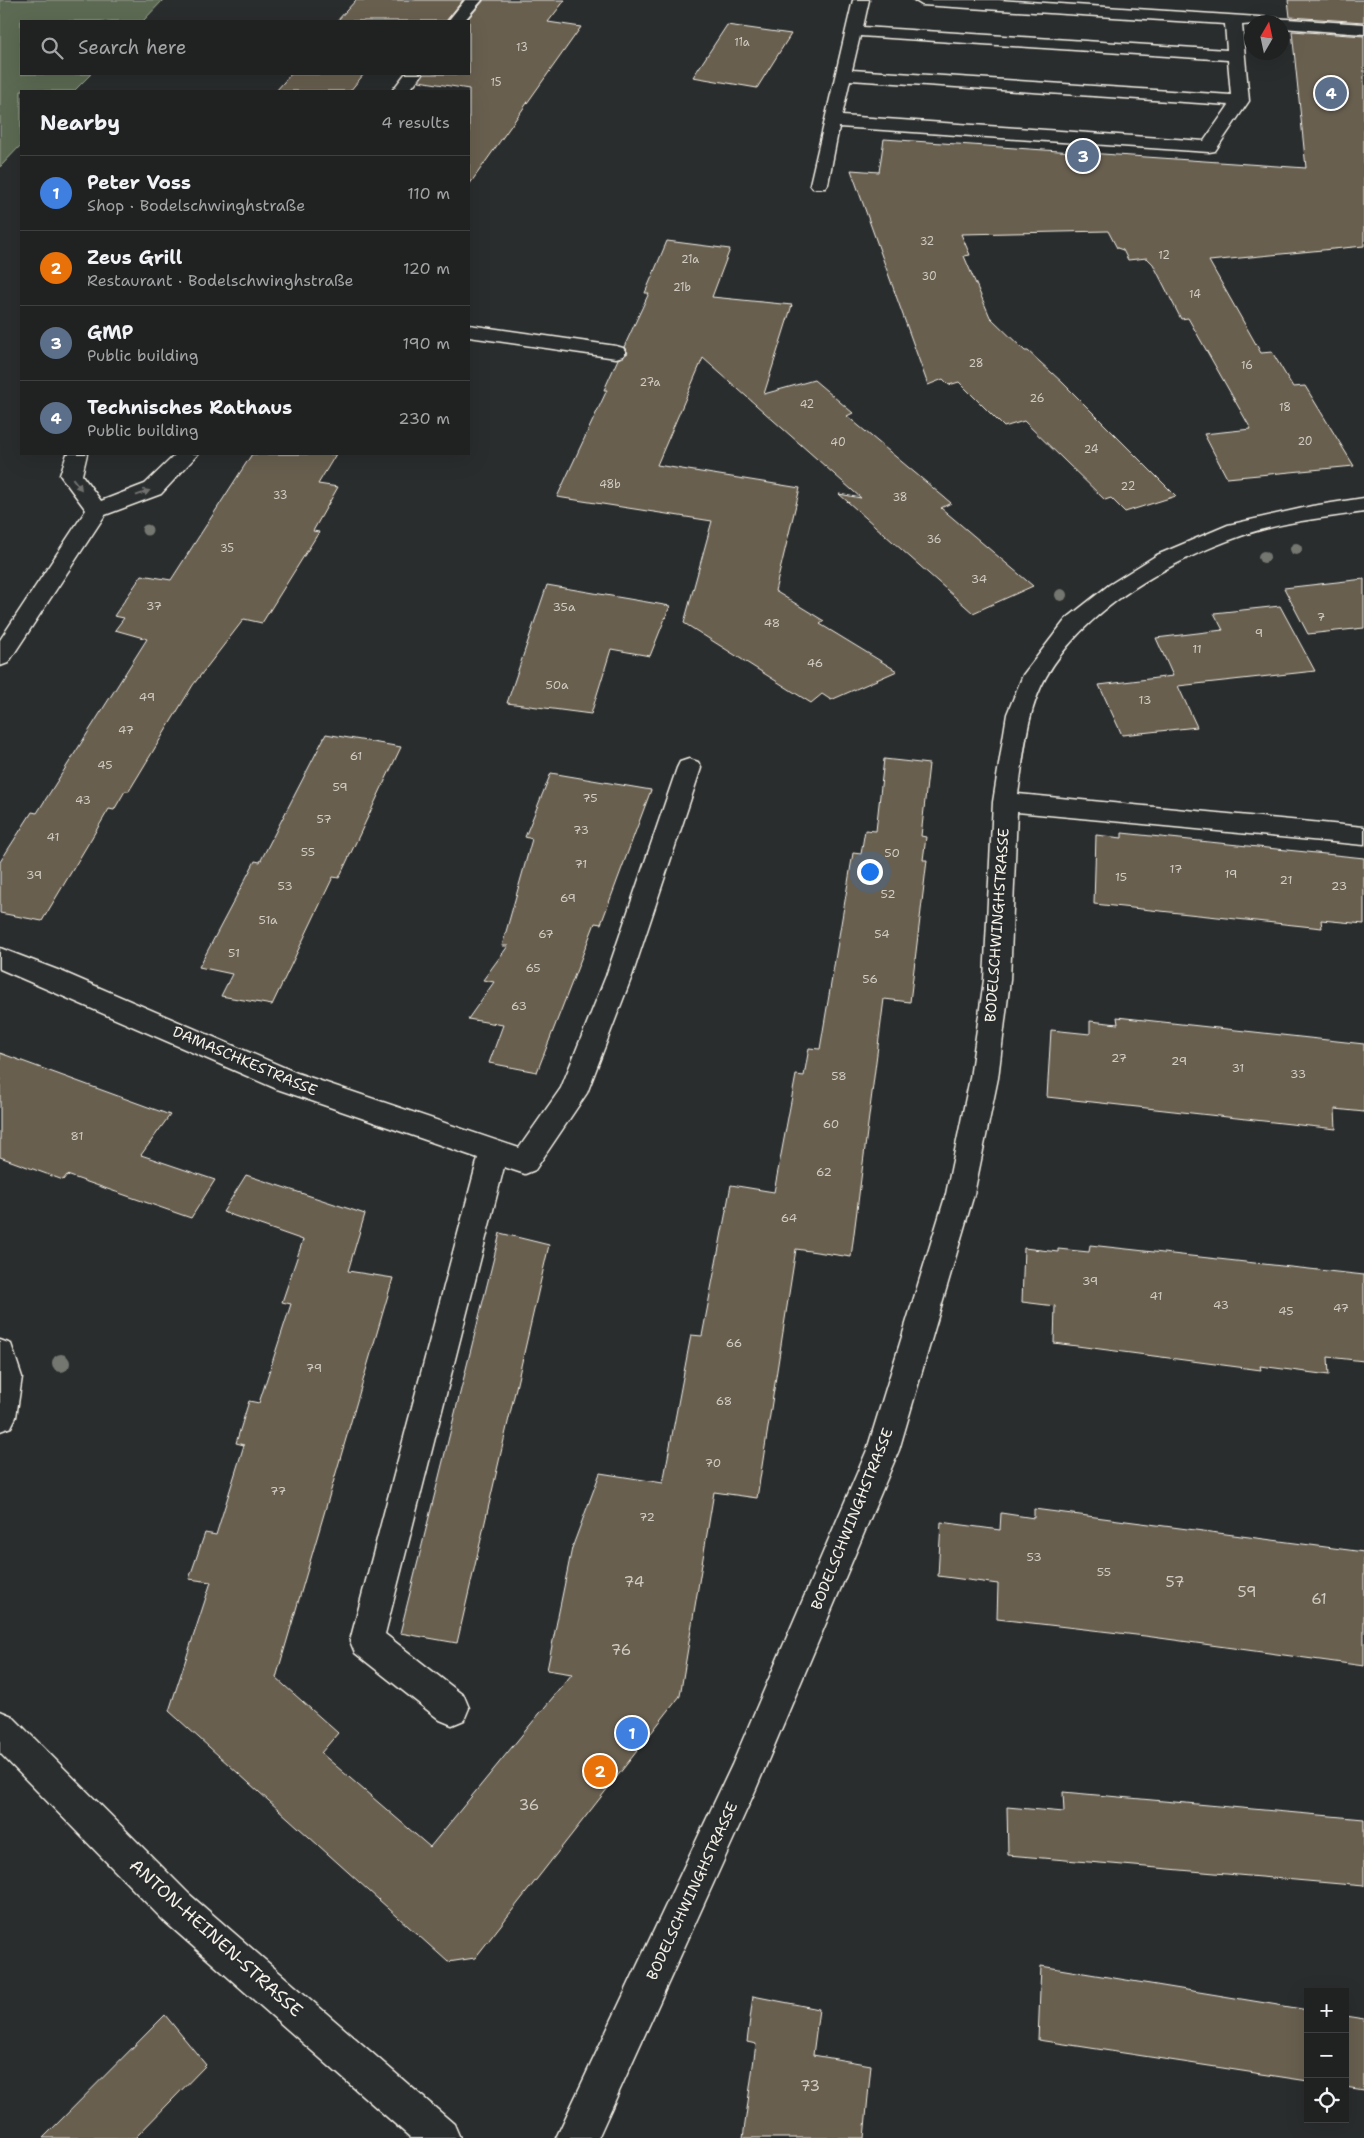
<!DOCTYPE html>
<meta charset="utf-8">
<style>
body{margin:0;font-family:"Shantell Sans",sans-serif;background:#282a2a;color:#f1f3f6}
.controls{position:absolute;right:15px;bottom:15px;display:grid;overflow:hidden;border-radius:0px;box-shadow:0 5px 20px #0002}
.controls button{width:45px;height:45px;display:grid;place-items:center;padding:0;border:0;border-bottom:1px solid #3d3f40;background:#202222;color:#f1f3f6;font:25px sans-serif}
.compass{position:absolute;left:1244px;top:15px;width:45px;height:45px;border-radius:50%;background:#202222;box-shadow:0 5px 20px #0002;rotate:9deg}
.you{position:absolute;left:869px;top:871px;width:18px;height:18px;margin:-12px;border:4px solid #fff;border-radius:50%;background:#1a73e8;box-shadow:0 0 0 8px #1a73e833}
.badge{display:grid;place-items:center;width:32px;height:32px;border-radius:50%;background:#ea580c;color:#fff;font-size:16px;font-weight:700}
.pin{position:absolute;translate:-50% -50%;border:2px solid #fff;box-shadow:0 1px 5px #0006}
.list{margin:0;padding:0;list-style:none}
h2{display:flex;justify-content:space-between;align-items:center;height:65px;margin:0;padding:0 20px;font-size:21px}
h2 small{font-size:16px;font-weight:400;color:#a2a4a5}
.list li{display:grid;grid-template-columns:32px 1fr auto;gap:15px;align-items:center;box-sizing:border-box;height:75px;padding:0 20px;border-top:1px solid #3d3f40}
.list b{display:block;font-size:19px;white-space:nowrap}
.list p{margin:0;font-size:16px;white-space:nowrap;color:#a2a4a5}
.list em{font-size:16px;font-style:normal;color:#a2a4a5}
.icon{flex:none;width:28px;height:28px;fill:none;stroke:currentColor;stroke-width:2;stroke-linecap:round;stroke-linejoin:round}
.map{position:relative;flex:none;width:1364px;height:2138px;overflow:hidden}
.search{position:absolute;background:#202222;box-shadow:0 5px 20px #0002;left:20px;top:20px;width:450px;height:55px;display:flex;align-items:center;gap:12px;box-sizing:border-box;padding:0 18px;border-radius:0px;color:#a2a4a5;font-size:19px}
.panel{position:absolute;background:#202222;box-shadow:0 5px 20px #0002;left:20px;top:90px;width:450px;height:365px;border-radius:0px}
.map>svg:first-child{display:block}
.green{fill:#5b6a53;stroke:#a8ae9e}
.building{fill:#685e50;stroke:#f4f1e8}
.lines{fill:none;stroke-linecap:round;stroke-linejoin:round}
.minor-casing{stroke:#f4f1e8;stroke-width:3}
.minor{fill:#2a2d2e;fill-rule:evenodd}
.tree{fill:#73776f}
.oneway{fill:#71726f}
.labels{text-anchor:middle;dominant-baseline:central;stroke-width:4;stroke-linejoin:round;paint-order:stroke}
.far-number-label{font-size:11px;fill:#d1ccc2}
.number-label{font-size:12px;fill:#d1ccc2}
.street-label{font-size:15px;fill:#f4f1e8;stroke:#2a2d2e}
.near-number-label{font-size:15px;fill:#d1ccc2}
.near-street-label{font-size:18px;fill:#f4f1e8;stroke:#2a2d2e}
</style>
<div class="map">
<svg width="1364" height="2138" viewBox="0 0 1364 2138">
<rect width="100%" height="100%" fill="#2a2d2e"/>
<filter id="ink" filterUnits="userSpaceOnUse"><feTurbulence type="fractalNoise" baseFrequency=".02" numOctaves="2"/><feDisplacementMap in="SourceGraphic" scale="10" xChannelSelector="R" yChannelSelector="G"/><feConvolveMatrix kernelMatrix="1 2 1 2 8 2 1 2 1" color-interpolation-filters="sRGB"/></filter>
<g filter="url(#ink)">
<path class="green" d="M0,0H163L143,21H21V74H91L74,91H21V145L0,167Z"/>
<g class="building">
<path d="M356,0H463L446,21H337Z"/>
<path d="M484,0H565L548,22L581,27L469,185V89L419,81L424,74H469V21H466Z"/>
<path d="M1288,0H1364V22L1290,17Z"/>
<path d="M727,25L791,34L757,88L693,77Z"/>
<path d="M1292,31L1364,36V246L1209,261L1261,353L1272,352L1293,387L1305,386L1354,466L1227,478L1204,434L1251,429L1188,318L1181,319L1153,264L1147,258L1128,260L1123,250L1117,248L1108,231L961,234L970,255L964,256L990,317L1025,351H1028L1063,383L1176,496L1125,512L1111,498L1105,500L1024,421L1004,427L959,382L949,385L943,379L928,385L851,170L879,172L884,139L1306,168Z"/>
<path d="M291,74H364L350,91H276Z"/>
<path d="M667,241L730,249L712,297L792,305L764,394L814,380L853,413L847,416L951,503L941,508L1033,586L973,613L839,494L861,498L703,358L657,465L800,488L775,591L824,621L820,624L897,671L831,700L822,694L811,703L684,623L712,521L557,497L607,390H604L618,359L628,353L624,347L649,293H645Z"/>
<path d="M252,454H336L318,484L338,487L313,531L319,532L262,623L244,619L193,685L129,791H125L114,810L109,809L42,921L0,913V862L32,812L37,813L147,639L115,630L124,618L114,616L142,575L171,580Z"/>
<path d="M1364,579V628L1308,634L1284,588Z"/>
<path d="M547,585L670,606L650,656L611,649L591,714L507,703Z"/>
<path d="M1280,606L1315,671L1178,686L1197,727L1122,735L1099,685L1173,676L1156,638L1223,630L1214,613Z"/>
<path d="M326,734L401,747L339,878L333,877L272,1005L221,996L232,974L199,967L255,861L260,862Z"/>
<path d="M884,759L929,764L921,836L926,837L923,860H927L910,1002L884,999L851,1257L796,1249L757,1498L714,1492L680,1696L475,1958L448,1962L169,1711L211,1582L189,1579L205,1533L216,1535L244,1445L236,1443L249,1401L259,1403L291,1304L282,1302L303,1240L223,1212L246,1175L365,1214L348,1271L393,1278L276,1678L338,1733L321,1753L430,1847L572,1674L547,1670L572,1548L600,1473L663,1483L691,1335L702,1336L731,1185L774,1192L796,1075L804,1076L809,1048L820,1049L853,853L861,854L865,830L876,831Z"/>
<path d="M551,773L651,790L601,924L595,923L537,1072L489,1063L503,1025L468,1019L494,982L483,980L508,946H502L532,839L525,837Z"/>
<path d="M1122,833L1364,858V924L1321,920L1322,928L1094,904L1096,835L1122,838Z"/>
<path d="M1117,1017L1364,1044V1112L1335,1109L1336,1129L1047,1097L1051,1030L1090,1034V1021L1118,1024Z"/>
<path d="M0,1053L170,1115L141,1155L215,1180L191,1218L67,1175L63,1180L0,1157Z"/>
<path d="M500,1233L549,1245L457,1643L400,1633Z"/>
<path d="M1090,1245L1364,1275V1361L1328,1357L1329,1375L1260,1366L1261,1370L1054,1343L1055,1306L1022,1302L1024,1248L1058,1252V1249L1089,1252Z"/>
<path d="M1034,1509L1364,1552V1666L1145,1636L997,1619L998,1584L938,1576L941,1522L1000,1530L1001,1513L1034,1518Z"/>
<path d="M1063,1792L1364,1819V1886L1008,1855L1007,1807L1064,1812Z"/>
<path d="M1041,1966L1308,2010V2081L1038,2040Z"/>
<path d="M753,1996L819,2009L813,2055L871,2065L864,2138H743L756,2044L747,2042Z"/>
<path d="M165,2015L206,2065L135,2138H43Z"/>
<path d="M1345,2016L1364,2019V2090L1345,2087Z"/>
</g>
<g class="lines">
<defs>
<g id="minor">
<path d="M465,0H482L464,21H448Z"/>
<path d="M853,0H869L863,27L1227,50L1225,24L922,5L914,0H999L1364,24V34L1282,28V22L1242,25L1249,101L1215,151L1209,152L839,127L828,184L825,188H813L810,184ZM860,36L1228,60L1231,95L852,70ZM850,80L1229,105L1204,141L842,116Z"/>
<path d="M405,74H422L409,91H392Z"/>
<path d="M469,325L616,346L623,348L626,352L623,356L616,358L469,337Z"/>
<path d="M67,454H87L82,475L101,501L145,484L176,454H198L161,494L105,515L8,663L0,666V640L86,510L60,475Z"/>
<path d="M1364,498V512C1324,518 1280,522 1241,536C1169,561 1085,609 1046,677C1026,712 1024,756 1018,794L1364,827V845L1017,812L1010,980L998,1078L974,1194L899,1450L756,1789L598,2138H556L732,1765L867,1450L946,1194L970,1078L984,980L993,802L1007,714L1023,675L1066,619L1109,585L1157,555L1228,525L1312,506Z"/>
<path d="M689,759L698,762L701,768L632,976L587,1093L535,1170L525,1174L504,1167L385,1634L464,1696L469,1708L464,1720L452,1725L440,1720L355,1653L350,1641L478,1158L277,1089L0,969V948L63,972L297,1073L519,1148L561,1088L606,976L677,768L680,762Z"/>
<path d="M0,1340L11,1344L22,1377L16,1417L11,1427L0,1431Z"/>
<path d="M0,1711L12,1716L189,1894L454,2124L460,2138H411L163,1920L0,1753Z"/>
</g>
</defs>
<use href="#minor" class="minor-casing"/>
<use href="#minor" class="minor"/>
</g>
<g class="tree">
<circle cx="147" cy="530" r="5.5"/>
<circle cx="1296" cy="549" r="6"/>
<circle cx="1264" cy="557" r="6"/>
<circle cx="1061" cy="595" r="6"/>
<circle cx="61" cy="1363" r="9"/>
</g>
<defs><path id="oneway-solid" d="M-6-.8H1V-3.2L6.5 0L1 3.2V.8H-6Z" transform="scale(1.25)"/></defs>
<g class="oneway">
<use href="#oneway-solid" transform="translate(77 484) rotate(52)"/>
<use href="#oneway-solid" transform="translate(143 493) rotate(-20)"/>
</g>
</g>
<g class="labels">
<g class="far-number-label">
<text x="742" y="42">11a</text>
<text x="522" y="47">13</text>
<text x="496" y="82">15</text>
<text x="927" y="241">32</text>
<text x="1164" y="255">12</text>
<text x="690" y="259">21a</text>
<text x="929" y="276">30</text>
<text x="682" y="287">21b</text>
<text x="1195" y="294">14</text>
<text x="976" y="363">28</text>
<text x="1247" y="365">16</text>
<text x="650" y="382">27a</text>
<text x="1037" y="398">26</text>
<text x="807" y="404">42</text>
<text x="1285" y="407">18</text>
<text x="1305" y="441">20</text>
<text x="838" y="442">40</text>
<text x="1091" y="449">24</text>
<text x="610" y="484">48b</text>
<text x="1128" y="486">22</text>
<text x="280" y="495">33</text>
<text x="900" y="497">38</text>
<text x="934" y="539">36</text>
<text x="227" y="548">35</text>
</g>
<g class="number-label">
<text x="979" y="579">34</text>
<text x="154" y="606">37</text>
<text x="564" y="607">35a</text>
<text x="1321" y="617">7</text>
<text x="772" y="623">48</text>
<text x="1259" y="633">9</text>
<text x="1197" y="649">11</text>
<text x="815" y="663">46</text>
<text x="557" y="685">50a</text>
<text x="147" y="697">49</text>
<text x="1145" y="700">13</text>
<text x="126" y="730">47</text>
<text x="356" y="756">61</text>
<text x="105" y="765">45</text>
<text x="340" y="787">59</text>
<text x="590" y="798">75</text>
<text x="83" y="800">43</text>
<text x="324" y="819">57</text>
<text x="581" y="830">73</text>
<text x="53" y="837">41</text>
<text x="308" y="852">55</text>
<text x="892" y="853">50</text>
<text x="581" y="864">71</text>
<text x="1176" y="869">17</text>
<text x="1231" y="874">19</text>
<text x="34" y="875">39</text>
<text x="1121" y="877">15</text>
<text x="1286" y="880">21</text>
<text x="285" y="886">53</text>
<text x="1339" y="886">23</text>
<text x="888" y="894">52</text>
<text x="568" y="898">69</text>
<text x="268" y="920">51a</text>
<text x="546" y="934">67</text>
<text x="882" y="934">54</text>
<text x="234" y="953">51</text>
<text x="533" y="968">65</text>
<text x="870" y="979">56</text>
<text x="519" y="1006">63</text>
<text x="1119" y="1058">27</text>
<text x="1179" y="1061">29</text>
<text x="1238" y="1068">31</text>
<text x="1298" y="1074">33</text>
<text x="839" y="1076">58</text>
<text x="831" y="1124">60</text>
<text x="77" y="1136">81</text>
<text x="824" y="1172">62</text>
<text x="789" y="1218">64</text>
<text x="1090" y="1281">39</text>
<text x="1156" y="1296">41</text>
<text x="1221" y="1305">43</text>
<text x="1341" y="1308">47</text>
<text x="1286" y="1311">45</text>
<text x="734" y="1343">66</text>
<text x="314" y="1368">79</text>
<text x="724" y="1401">68</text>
<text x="713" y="1463">70</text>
<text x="278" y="1491">77</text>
<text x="647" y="1517">72</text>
<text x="1034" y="1557">53</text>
<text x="1104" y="1572">55</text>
</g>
<g class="street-label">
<text transform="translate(997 925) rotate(-86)">BODELSCHWINGHSTRASSE</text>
<text transform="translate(245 1061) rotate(23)">DAMASCHKESTRASSE</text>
<text transform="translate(852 1519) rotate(-68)">BODELSCHWINGHSTRASSE</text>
<text transform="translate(692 1891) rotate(-65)">BODELSCHWINGHSTRASSE</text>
</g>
<g class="near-number-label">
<text x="634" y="1582">74</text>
<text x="1175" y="1582">57</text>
<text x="1247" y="1592">59</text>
<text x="1319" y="1599">61</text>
<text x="621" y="1650">76</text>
<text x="529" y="1805">36</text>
<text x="810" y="2086">73</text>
</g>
<g class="near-street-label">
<text transform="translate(216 1938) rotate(42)">ANTON-HEINEN-STRASSE</text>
</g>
</g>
</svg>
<div class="controls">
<button>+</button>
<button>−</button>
<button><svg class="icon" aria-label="locate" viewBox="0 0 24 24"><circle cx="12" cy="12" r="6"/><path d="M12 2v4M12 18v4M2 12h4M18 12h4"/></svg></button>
</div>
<svg class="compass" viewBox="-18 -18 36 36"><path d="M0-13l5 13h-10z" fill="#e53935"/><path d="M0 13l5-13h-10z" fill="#a2a4a5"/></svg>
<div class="you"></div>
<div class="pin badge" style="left:632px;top:1733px;background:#3f7fe0">1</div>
<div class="pin badge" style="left:600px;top:1771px;background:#e8710a">2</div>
<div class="pin badge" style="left:1083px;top:156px;background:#5c6f8a">3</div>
<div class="pin badge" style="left:1331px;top:93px;background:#5c6f8a">4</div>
<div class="search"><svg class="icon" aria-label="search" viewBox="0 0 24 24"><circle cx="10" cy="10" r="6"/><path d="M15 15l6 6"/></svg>Search here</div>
<section class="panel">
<h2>Nearby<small>4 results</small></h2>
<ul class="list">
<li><span class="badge" style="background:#3f7fe0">1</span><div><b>Peter Voss</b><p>Shop · Bodelschwinghstraße</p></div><em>110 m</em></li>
<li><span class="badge" style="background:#e8710a">2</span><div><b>Zeus Grill</b><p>Restaurant · Bodelschwinghstraße</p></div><em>120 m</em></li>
<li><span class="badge" style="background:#5c6f8a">3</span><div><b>GMP</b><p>Public building</p></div><em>190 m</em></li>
<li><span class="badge" style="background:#5c6f8a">4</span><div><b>Technisches Rathaus</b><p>Public building</p></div><em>230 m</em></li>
</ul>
</section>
</div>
